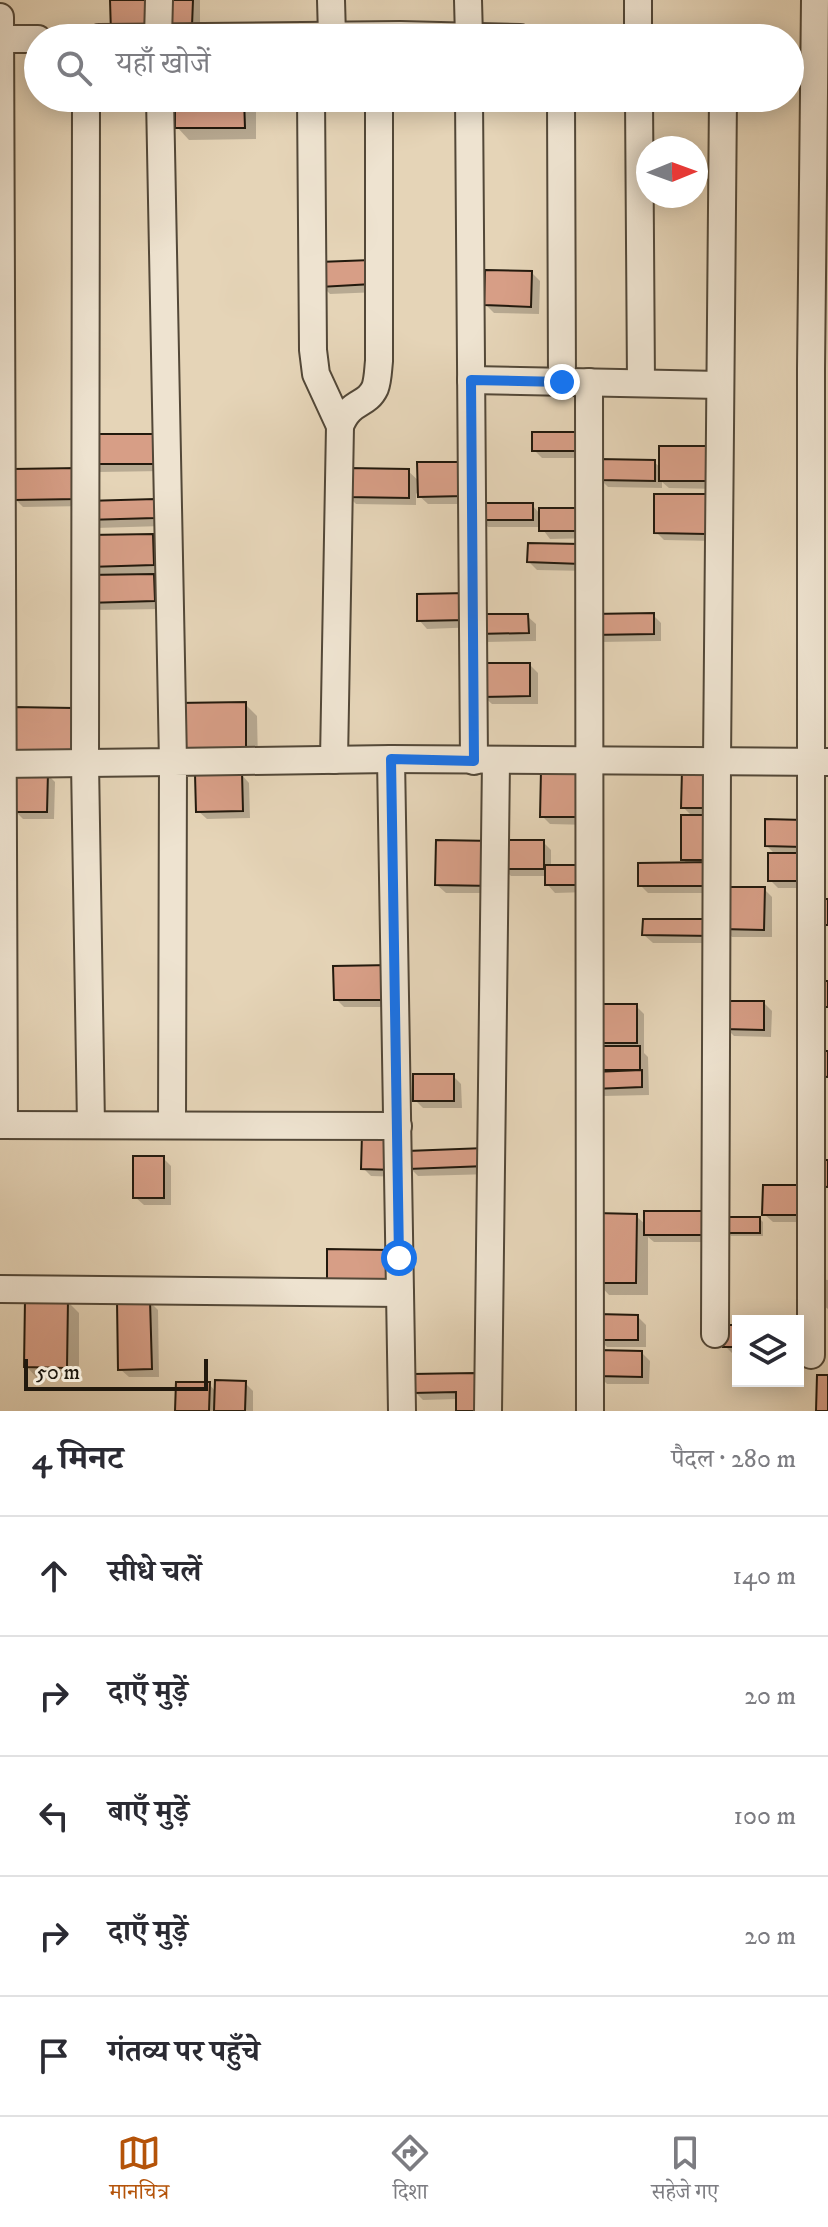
<!DOCTYPE html>
<html lang="hi">
<meta charset="utf-8">
<style>
body{margin:0;font-family:"IM FELL DW Pica","Noto Serif Devanagari",serif;background:#f2f2f3;color:#2b2b33}
.controls{position:absolute;right:24px;bottom:24px;display:grid;overflow:hidden;border-radius:0px;box-shadow:0 4px 20px #0003}
.controls button{width:72px;height:72px;display:grid;place-items:center;padding:0;border:0;border-bottom:2px solid #e1e1e2;background:#fff;color:#2b2b33;font:40px sans-serif}
.compass{position:absolute;left:636px;top:136px;width:72px;height:72px;border-radius:50%;background:#fff;box-shadow:0 4px 20px #0003;rotate:89deg}
.scale{position:absolute;left:24px;bottom:20px;width:184px;box-sizing:border-box;padding-left:8px;border:4px solid #22190d;border-top:0;font-size:22px;line-height:28px;white-space:nowrap;color:#22190d;-webkit-text-stroke:6px #eee3d0;paint-order:stroke}
.stop{position:absolute;width:24px;height:24px;margin:-18px;border:6px solid #1a73e8;border-radius:50%;background:#fff}
.stop.end{background:#1a73e8;border-color:#fff;box-shadow:0 2px 8px #0008}
.list{margin:0;padding:0;list-style:none}
h2{display:flex;justify-content:space-between;align-items:center;height:104px;margin:0;padding:0 32px;font-size:34px}
h2 small{font-size:26px;font-weight:400;color:#7c7c81}
.list li{display:grid;grid-template-columns:52px 1fr auto;gap:24px;align-items:center;box-sizing:border-box;height:120px;padding:0 32px;border-top:2px solid #e1e1e2}
.list b{display:block;font-size:30px;white-space:nowrap}
.list em{font-size:26px;font-style:normal;color:#7c7c81}
.icon{flex:none;width:44px;height:44px;fill:none;stroke:currentColor;stroke-width:2;stroke-linecap:round;stroke-linejoin:round}
.map{position:relative;flex:none;width:828px;height:1411px;overflow:hidden}
.search{position:absolute;background:#fff;box-shadow:0 4px 20px #0003;left:24px;right:24px;top:24px;height:88px;display:flex;align-items:center;gap:20px;box-sizing:border-box;padding:0 28px;border-radius:44px;color:#7c7c81;font-size:30px}
.sheet{height:704px;background:#fff}
nav{display:flex;justify-content:space-around;align-items:center;box-sizing:border-box;height:112px;border-top:2px solid #e1e1e2;background:#fff;font-size:22px;color:#7c7c81}
nav a{display:grid;justify-items:center;gap:4px}
nav .on{color:#b45309}
.map>svg:first-child{display:block}
.shadow{fill:#0003}
.building{fill:#d79e86;stroke:#22190d;stroke-width:2}
.lines{fill:none;stroke-linecap:round;stroke-linejoin:round}
.street-casing{stroke:#534838;stroke-width:30}
.street{stroke:#eee3d0;stroke-width:26}
.route{stroke:#1a73e8;stroke-width:10}
</style>
<div class="map">
<svg width="828" height="1411" viewBox="0 0 828 1411">
<rect width="100%" height="100%" fill="#e5d4b7"/>
<filter id="stains"><feTurbulence type="fractalNoise" baseFrequency=".0025" numOctaves="4"/><feColorMatrix values="0 0 0 0 .2 0 0 0 0 .09 0 0 0 0 .02 0 0 0 .5 -.17"/></filter>
<radialGradient id="worn" r=".72"><stop offset=".6" stop-color="#630" stop-opacity="0"/><stop offset="1" stop-color="#630" stop-opacity=".3"/></radialGradient>
<g class="shadow">
<path d="M112,0H200V34Z"/>
<path d="M177,98H256V139L189,140L177,127Z"/>
<path d="M371,262L379,292L330,294L322,286Z"/>
<path d="M532,273L540,281L539,314L494,313L486,305Z"/>
<path d="M586,434L594,458H542L534,450Z"/>
<path d="M156,436L164,471L98,472L90,463Z"/>
<path d="M661,448L719,489L669,488L662,482V488L608,487L600,479L654,462L661,468Z"/>
<path d="M419,464L471,504H428L416,493V505L356,504L348,496L408,471L420,482Z"/>
<path d="M14,471L86,503L154,501L163,526L96,528L88,506L23,507L15,499Z"/>
<path d="M706,496L713,541L664,540L656,532Z"/>
<path d="M532,505L541,515L596,538L550,539L541,527H488L480,519Z"/>
<path d="M152,536L161,544V573H151L162,584V609L96,610L101,577L90,566Z"/>
<path d="M580,546L588,571L537,570L529,562Z"/>
<path d="M653,615L661,623V641L601,642L593,634Z"/>
<path d="M527,616L536,624V641L486,642L478,633V627L427,629L419,620Z"/>
<path d="M530,665L538,673V704H492L483,696Z"/>
<path d="M245,704L257,716L258,763L178,705Z"/>
<path d="M582,772L589,825L550,824L542,816Z"/>
<path d="M711,772L721,893H648L640,885L688,865L683,859L693,817L683,807Z"/>
<path d="M47,774L55,782L54,819H23L15,811Z"/>
<path d="M241,774L249,783L250,818L207,819L198,811Z"/>
<path d="M803,822L813,888H778L770,880L776,855L767,846Z"/>
<path d="M543,842L551,850V867L588,892L555,893L547,884V876H511L501,867V893H446L437,885Z"/>
<path d="M764,889L772,897V937H732L724,929Z"/>
<path d="M712,921L720,943H653L644,935Z"/>
<path d="M335,968L399,1007H344L336,999Z"/>
<path d="M764,1003L772,1011L771,1037L734,1036L726,1028Z"/>
<path d="M636,1006L644,1014V1053L648,1057L649,1095L603,1096L595,1088L597,1042Z"/>
<path d="M453,1076L461,1084L462,1108H423L415,1100Z"/>
<path d="M364,1135L402,1177L371,1176L363,1168Z"/>
<path d="M484,1150L493,1174L418,1176L410,1168Z"/>
<path d="M163,1158L171,1166V1205H144L135,1197Z"/>
<path d="M801,1187L809,1222H773L764,1214Z"/>
<path d="M711,1213L719,1242H654L648,1237V1295H609L597,1282L636,1216L646,1225Z"/>
<path d="M760,1219L763,1222V1236H731L727,1232Z"/>
<path d="M818,1279L828,1280V1309L817,1301Z"/>
<path d="M67,1301L79,1313V1379H38L26,1366Z"/>
<path d="M150,1302L158,1310L159,1377H129L120,1369Z"/>
<path d="M638,1317L646,1325V1347H607L599,1339Z"/>
<path d="M738,1327V1354H733L725,1346Z"/>
<path d="M642,1353L650,1361L649,1384H607L599,1376Z"/>
<path d="M474,1375L482,1384V1411H458V1399L423,1400L415,1392Z"/>
<path d="M245,1383L253,1391V1411H177L209,1384L216,1392Z"/>
</g>
<g class="building">
<path d="M110,0H153V32L111,33Z"/>
<path d="M162,0H193L192,26H162Z"/>
<path d="M175,98H244L245,128H175Z"/>
<path d="M371,260L372,284L320,287L319,262Z"/>
<path d="M485,270L532,271L531,307L484,305Z"/>
<path d="M532,432H586L587,451H532Z"/>
<path d="M87,434H157V464H88Z"/>
<path d="M659,446H712L711,481H659Z"/>
<path d="M598,459L655,460V481L598,480Z"/>
<path d="M417,462H464V496L418,497Z"/>
<path d="M79,468V499L13,500L12,469Z"/>
<path d="M347,468L409,469V498L346,497Z"/>
<path d="M654,494H707L706,534L654,533Z"/>
<path d="M155,499V518L86,520V501Z"/>
<path d="M477,503H533V520H478Z"/>
<rect x="539" y="508" width="49" height="23"/>
<path d="M153,534L154,565L88,567V535Z"/>
<path d="M528,543L581,544V564L527,562Z"/>
<path d="M154,574L155,601L86,603V575Z"/>
<path d="M467,593V620L417,621V594Z"/>
<path d="M654,613V634L591,635V614Z"/>
<path d="M476,614H528L529,633L476,634Z"/>
<path d="M481,663H530V696L481,697Z"/>
<path d="M246,702V751L177,753L176,703Z"/>
<path d="M13,707L73,708V753L13,752Z"/>
<path d="M541,770H582V817H540Z"/>
<path d="M682,770H712V808H681Z"/>
<path d="M13,772H48L47,812H13Z"/>
<path d="M242,772L243,811L196,812L195,774Z"/>
<path d="M681,815H713L712,860H681Z"/>
<path d="M765,819L804,820L803,847L765,846Z"/>
<path d="M436,840L494,841L493,886L435,885Z"/>
<rect x="500" y="840" width="44" height="29"/>
<rect x="768" y="853" width="38" height="28"/>
<path d="M713,862V886H638V863Z"/>
<rect x="545" y="865" width="36" height="20"/>
<path d="M723,887H765L764,930L722,929Z"/>
<rect x="819" y="899" width="9" height="26"/>
<path d="M643,919H713V936L642,935Z"/>
<path d="M391,965L392,1000H334L333,966Z"/>
<path d="M816,981H828V1007H815Z"/>
<path d="M724,1001H764V1030L724,1029Z"/>
<rect x="595" y="1004" width="42" height="39"/>
<rect x="594" y="1046" width="46" height="24"/>
<path d="M816,1051H828V1077L816,1076Z"/>
<path d="M642,1070V1087L593,1089V1072Z"/>
<rect x="413" y="1074" width="41" height="27"/>
<path d="M362,1133H396L395,1170L361,1169Z"/>
<path d="M485,1148L486,1166L408,1169L407,1151Z"/>
<rect x="133" y="1156" width="31" height="42"/>
<path d="M814,1160H828V1187L813,1186Z"/>
<path d="M763,1185H802L801,1215H762Z"/>
<path d="M644,1211H711L712,1235H644Z"/>
<path d="M595,1213L637,1214L636,1283H595Z"/>
<rect x="725" y="1217" width="35" height="16"/>
<path d="M327,1249L390,1250V1281L327,1280Z"/>
<path d="M25,1299H68L67,1368L24,1367Z"/>
<path d="M150,1300L152,1369L118,1370L117,1301Z"/>
<path d="M597,1314L638,1315V1340H597Z"/>
<rect x="723" y="1325" width="15" height="22"/>
<path d="M597,1350L642,1351V1377L597,1376Z"/>
<path d="M475,1373V1411H456V1392L413,1393L412,1374Z"/>
<path d="M817,1375H828V1411H816Z"/>
<path d="M215,1380L246,1381L245,1411H214Z"/>
<path d="M176,1382H210L209,1411H175Z"/>
</g>
<g class="lines">
<defs>
<g id="street">
<path d="M331,0L332,36"/>
<path d="M468,0L469,38"/>
<path d="M638,0V38"/>
<path d="M0,17L4,1125"/>
<path d="M99,38L400,35L520,38"/>
<path d="M158,38L159,0"/>
<path d="M0,39H38"/>
<path d="M86,98L85,763L91,1125"/>
<path d="M311,98L313,350L316,374L340,426"/>
<path d="M469,98L474,761"/>
<path d="M561,98L562,382"/>
<path d="M639,98L641,383"/>
<path d="M471,380L720,385"/>
<path d="M589,382L590,1411"/>
<path d="M391,759L402,1411"/>
<path d="M334,760L340,426C351,399 366,407 375,388C378,380 378,370 379,361V98"/>
<path d="M0,764L173,762L160,98"/>
<path d="M0,1125L398,1126"/>
<path d="M172,1125L173,762L391,759L828,762"/>
<path d="M0,1289L400,1293"/>
<path d="M715,1334L717,761L723,98"/>
<path d="M811,1355V369L815,0"/>
<path d="M488,1411L496,761"/>
</g>
</defs>
<use href="#street" class="street-casing"/>
<use href="#street" class="street"/>
</g>
<g class="lines">
<path class="route" d="M399,1258L391,759L474,761L471,380L562,382"/>
</g>
<rect width="100%" height="100%" filter="url(#stains)"/>
<rect width="100%" height="100%" fill="url(#worn)"/>
</svg>
<div class="controls">
<button><svg class="icon" aria-label="layers" viewBox="0 0 24 24"><path d="M12 4l9 5-9 5-9-5zM3 14l9 5 9-5"/></svg></button>
</div>
<svg class="compass" viewBox="-18 -18 36 36"><path d="M0-13l5 13h-10z" fill="#e53935"/><path d="M0 13l5-13h-10z" fill="#7c7c81"/></svg>
<div class="scale">50 m</div>
<div class="stop" style="left:399px;top:1258px"></div>
<div class="stop end" style="left:562px;top:382px"></div>
<div class="search"><svg class="icon" aria-label="search" viewBox="0 0 24 24"><circle cx="10" cy="10" r="6"/><path d="M15 15l6 6"/></svg>यहाँ खोजें</div>
</div>
<section class="sheet">
<h2>4 मिनट<small>पैदल · 280 m</small></h2>
<ul class="list">
<li><svg class="icon" aria-label="ahead" viewBox="0 0 24 24"><path d="M12 20V5M6 11l6-6 6 6"/></svg><div><b>सीधे चलें</b></div><em>140 m</em></li>
<li><svg class="icon" aria-label="right" viewBox="0 0 24 24"><path d="M7 20v-9h11M14 6l5 5-5 5"/></svg><div><b>दाएँ मुड़ें</b></div><em>20 m</em></li>
<li><svg class="icon" aria-label="left" viewBox="0 0 24 24"><path d="M17 20v-9H6M10 6l-5 5 5 5"/></svg><div><b>बाएँ मुड़ें</b></div><em>100 m</em></li>
<li><svg class="icon" aria-label="right" viewBox="0 0 24 24"><path d="M7 20v-9h11M14 6l5 5-5 5"/></svg><div><b>दाएँ मुड़ें</b></div><em>20 m</em></li>
<li><svg class="icon" aria-label="arrive" viewBox="0 0 24 24"><path d="M6 21V4h12l-3 4 3 4H6"/></svg><div><b>गंतव्य पर पहुँचे</b></div></li>
</ul>
</section>
<nav>
<a class="on"><svg class="icon" aria-label="map" viewBox="0 0 24 24"><path d="M3 6l6-2 6 2 6-2v14l-6 2-6-2-6 2zM9 4v14M15 6v14"/></svg>मानचित्र</a>
<a><svg class="icon" aria-label="directions" viewBox="0 0 24 24"><path d="M12 3l9 9-9 9-9-9zM9 14v-3h6M13 9l2 2-2 2"/></svg>दिशा</a>
<a><svg class="icon" aria-label="saved" viewBox="0 0 24 24"><path d="M7 4h10v16l-5-4-5 4z"/></svg>सहेजे गए</a>
</nav>
